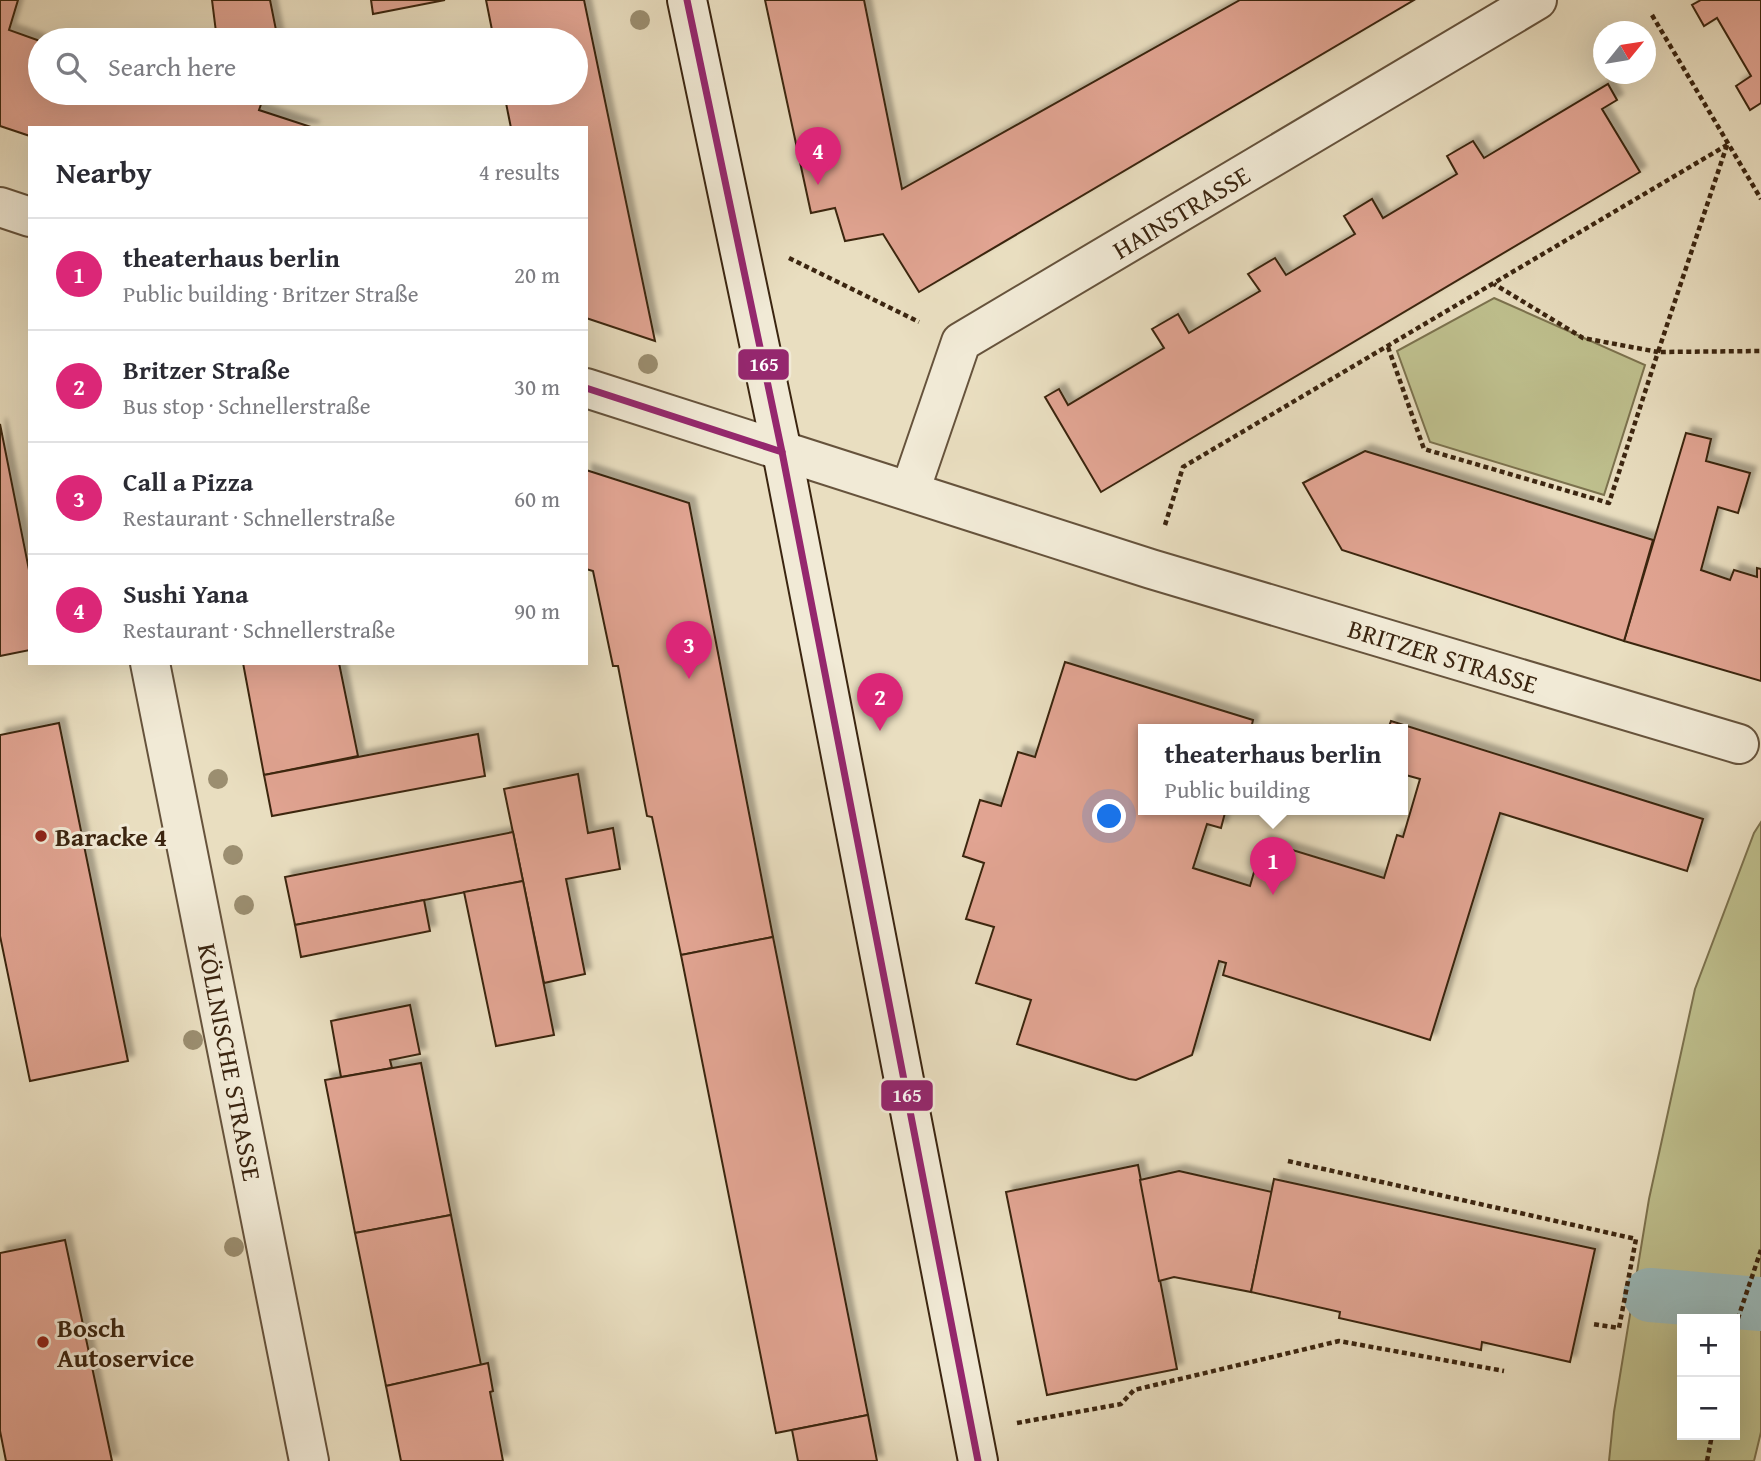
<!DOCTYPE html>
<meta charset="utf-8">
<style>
body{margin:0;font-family:"Gentium Book Plus",serif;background:#f2f2f3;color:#2b2b33}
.controls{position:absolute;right:21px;bottom:21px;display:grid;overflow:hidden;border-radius:0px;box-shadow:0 7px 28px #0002}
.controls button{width:63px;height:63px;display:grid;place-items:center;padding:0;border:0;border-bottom:2px solid #e1e1e2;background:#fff;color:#2b2b33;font:35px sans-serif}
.compass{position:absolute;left:1593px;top:21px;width:63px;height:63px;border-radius:50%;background:#fff;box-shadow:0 7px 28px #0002;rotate:60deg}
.you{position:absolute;left:1110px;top:817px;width:24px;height:24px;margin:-18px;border:5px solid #fff;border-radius:50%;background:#1a73e8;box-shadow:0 0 0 10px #1a73e833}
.badge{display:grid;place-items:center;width:46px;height:46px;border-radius:50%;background:#db2777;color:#fff;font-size:23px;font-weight:700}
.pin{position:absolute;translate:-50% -58px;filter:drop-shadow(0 2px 4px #0008)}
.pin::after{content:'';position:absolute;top:37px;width:24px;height:21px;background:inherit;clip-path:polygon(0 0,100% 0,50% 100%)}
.popup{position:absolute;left:1138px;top:724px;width:270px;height:91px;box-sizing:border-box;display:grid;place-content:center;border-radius:0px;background:#fff;filter:drop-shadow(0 2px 5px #0005);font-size:23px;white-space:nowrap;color:#7c7c81}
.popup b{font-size:26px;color:#2b2b33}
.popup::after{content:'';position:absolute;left:50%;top:100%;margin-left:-14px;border:14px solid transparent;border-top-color:#fff}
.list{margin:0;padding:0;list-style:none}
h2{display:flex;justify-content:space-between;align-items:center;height:91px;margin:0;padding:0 28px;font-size:30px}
h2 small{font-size:23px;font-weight:400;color:#7c7c81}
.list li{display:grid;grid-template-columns:46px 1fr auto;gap:21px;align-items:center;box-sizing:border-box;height:112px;padding:0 28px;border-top:2px solid #e1e1e2}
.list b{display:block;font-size:26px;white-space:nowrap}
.list p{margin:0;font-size:23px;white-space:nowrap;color:#7c7c81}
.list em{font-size:23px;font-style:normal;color:#7c7c81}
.icon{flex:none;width:38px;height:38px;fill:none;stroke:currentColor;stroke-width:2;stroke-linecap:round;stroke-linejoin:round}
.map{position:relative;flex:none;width:1761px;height:1461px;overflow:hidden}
.search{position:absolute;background:#fff;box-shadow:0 7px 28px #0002;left:28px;top:28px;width:560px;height:77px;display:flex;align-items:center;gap:18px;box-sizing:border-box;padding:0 24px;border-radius:38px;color:#7c7c81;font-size:26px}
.panel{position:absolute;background:#fff;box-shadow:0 7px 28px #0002;left:28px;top:126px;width:560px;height:539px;border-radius:0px}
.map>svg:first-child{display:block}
.green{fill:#bebf8d;stroke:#7c724e;stroke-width:2;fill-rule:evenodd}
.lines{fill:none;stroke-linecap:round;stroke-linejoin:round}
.canal{stroke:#9ababb;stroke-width:54}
.building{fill:#e1a492;stroke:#3b2510;stroke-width:2;filter:url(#shadow)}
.minor-casing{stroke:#66533c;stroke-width:42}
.secondary-casing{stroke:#3b2510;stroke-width:42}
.path{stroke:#3b2510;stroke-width:4.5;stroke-dasharray:5 3.5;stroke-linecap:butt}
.minor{stroke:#f1ead6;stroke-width:38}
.secondary{stroke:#f1ead6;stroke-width:38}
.bus-1-casing{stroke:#f1ead6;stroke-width:12}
.bus-1{stroke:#95276e;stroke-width:7}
.tree{fill:#9b8e70}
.poi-dot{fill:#8f2418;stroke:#f1ead6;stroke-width:2.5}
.labels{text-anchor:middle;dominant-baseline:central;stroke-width:6;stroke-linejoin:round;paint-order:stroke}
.street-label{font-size:26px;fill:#3b2510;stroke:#f1ead6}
.poi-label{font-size:26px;font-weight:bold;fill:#3b2510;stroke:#f1ead6;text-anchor:start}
.line-badge{stroke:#f1ead6;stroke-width:2.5}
.badge-label{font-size:19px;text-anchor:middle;font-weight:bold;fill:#fff}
</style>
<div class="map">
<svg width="1761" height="1461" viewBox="0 0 1761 1461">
<defs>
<filter id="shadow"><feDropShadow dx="6" dy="-6" stdDeviation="2" flood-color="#0004"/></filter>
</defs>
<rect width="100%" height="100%" fill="#e9dec0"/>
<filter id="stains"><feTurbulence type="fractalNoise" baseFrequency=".00286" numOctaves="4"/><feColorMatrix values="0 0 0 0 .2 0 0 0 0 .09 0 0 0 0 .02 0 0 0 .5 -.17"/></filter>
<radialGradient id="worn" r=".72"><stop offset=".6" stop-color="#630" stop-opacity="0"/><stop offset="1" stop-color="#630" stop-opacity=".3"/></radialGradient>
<g class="green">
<path d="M1494,298L1645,365L1604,495L1430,442L1397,351Z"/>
<path d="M1761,822V1432L1754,1461H1609L1614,1412L1649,1199L1695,989L1754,833ZM1682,1319H1735V1435H1682Z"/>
</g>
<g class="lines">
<path class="canal" d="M1650,1295L1761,1304"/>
</g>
<g class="building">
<path d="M0,0H18L9,30L40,41V93H191L199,95L200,93H265L259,110L314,128H30V136L0,126Z"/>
<path d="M212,0H270L278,40H217Z"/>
<path d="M371,0H445L373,14Z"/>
<path d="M486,0H584L655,341L586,318V128H511L504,93H576V40H494Z"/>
<path d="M765,0H864L902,189L1240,0H1414L919,292L883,234L845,241L835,208L811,213Z"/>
<path d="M1701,0H1761V103L1750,110L1736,86L1751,76L1717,18L1704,26L1692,5Z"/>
<path d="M1608,84L1617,100L1602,109L1640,172L1101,492L1045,397L1059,389L1068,405L1164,348L1152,329L1178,314L1189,333L1260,291L1248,274L1275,258L1286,275L1355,234L1344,216L1372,199L1383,218L1457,174L1447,156L1473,141L1484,158Z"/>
<path d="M0,424L30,575V650L0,656Z"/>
<path d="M1686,433L1711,439L1706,461L1750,473L1738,513L1718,507L1701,570L1730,580L1734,570L1757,577V568L1761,569V681L1624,641Z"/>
<path d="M1365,451L1653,540L1624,641L1342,550L1303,483Z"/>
<path d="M586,470L689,503L773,937L681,955L652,817L647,816L618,666H613L593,571L586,569Z"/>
<path d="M1065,662L1253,720L1251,729H1144V809H1226L1221,828L1207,824L1193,868L1250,886L1263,841L1384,878L1397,835L1403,837L1420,779L1402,774V729H1388L1391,721L1703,819L1687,871L1500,813L1430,1040L1223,975L1226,963L1219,961L1192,1055L1136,1080L1129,1079L1017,1044L1031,1000L976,983L994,927L966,919L984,863L963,856L980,800L1001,806L1018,752L1035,757Z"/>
<path d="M243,663H339L358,756L264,775Z"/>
<path d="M59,723L128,1061L30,1081L0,936V735Z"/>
<path d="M478,734L485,776L272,816L264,775Z"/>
<path d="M578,774L588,833L613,828L620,869L566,879L585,974L544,983L504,789Z"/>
<path d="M513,832L523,881L295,925L285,877Z"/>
<path d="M523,881L554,1035L496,1046L464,892Z"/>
<path d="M424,900L430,931L301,957L295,925Z"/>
<path d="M773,937L868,1415L776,1433L681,955Z"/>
<path d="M410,1005L420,1054L390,1060L392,1068L341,1077L331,1021Z"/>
<path d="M421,1063L451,1215L355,1233L325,1080Z"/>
<path d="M1138,1165L1177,1369L1047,1395L1006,1192Z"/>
<path d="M1179,1171L1272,1192L1251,1292L1174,1277L1159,1281L1140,1180Z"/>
<path d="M1274,1179L1595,1249L1570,1362L1482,1342L1481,1350L1339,1318L1340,1312L1251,1292Z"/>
<path d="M451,1215L481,1365L386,1386L355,1233Z"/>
<path d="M65,1240L112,1461H6L0,1431V1253Z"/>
<path d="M488,1363L493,1391L490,1392L503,1461H401L386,1386Z"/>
<path d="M868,1415L877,1461H798L792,1430Z"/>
</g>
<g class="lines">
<defs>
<g id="minor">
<path d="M0,207L30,217"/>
<path d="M586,388L1151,569L1739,744"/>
<path d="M910,491L961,342L1537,0"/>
<path d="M150,663L309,1461"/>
</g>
<path id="secondary" d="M687,0L782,452L978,1461"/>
</defs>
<use href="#minor" class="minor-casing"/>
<use href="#secondary" class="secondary-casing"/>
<g class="path">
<path d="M1652,15L1761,199"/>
<path d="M1727,145L1658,352L1761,351"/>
<path d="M789,258L919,322"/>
<path d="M1388,347L1424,449L1609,503L1658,352L1583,338L1494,284"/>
<path d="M1165,525L1183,467L1727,145"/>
<path d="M1288,1161L1636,1239L1619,1328L1593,1324"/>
<path d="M1735,1327L1761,1250"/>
<path d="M1017,1423L1121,1404L1134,1390L1339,1341L1504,1371"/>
<path d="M1707,1461L1712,1435"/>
</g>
<use href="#minor" class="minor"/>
<use href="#secondary" class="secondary"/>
<defs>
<g id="bus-1">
<path d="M687,0L782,452L978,1461"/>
<path d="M586,388L782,452"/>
</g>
</defs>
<use href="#bus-1" class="bus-1-casing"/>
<use href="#bus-1" class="bus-1"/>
</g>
<g class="tree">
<circle cx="640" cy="20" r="10"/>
<circle cx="648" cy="364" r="10"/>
<circle cx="218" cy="779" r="10"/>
<circle cx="233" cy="855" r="10"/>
<circle cx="244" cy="905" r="10"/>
<circle cx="193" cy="1040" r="10"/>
<circle cx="234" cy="1247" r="10"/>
</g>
<g class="poi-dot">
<circle cx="41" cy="836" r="7"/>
<circle cx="43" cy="1342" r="7"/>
</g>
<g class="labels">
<g class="street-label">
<text transform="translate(1181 212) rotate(-31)">HAINSTRASSE</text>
<text transform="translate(1443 656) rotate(17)">BRITZER STRASSE</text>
<text transform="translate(230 1062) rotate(79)">KÖLLNISCHE STRASSE</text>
</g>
<g class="poi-label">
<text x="55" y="836">Baracke 4</text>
<text x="57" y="1327">Bosch<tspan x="57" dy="30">Autoservice</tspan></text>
</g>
</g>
<g class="line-badge">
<rect x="737" y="348" width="53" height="33" rx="7" fill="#95276e"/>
<rect x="880" y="1079" width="54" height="33" rx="7" fill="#95276e"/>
</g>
<g class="badge-label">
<text x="764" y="371">165</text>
<text x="907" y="1102">165</text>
</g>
<rect width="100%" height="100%" filter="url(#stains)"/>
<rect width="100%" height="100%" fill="url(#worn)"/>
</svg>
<div class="controls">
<button>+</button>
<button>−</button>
</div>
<svg class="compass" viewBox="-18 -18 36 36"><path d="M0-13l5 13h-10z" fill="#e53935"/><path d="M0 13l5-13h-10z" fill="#7c7c81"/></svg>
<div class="you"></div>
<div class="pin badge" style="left:1273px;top:895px">1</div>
<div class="popup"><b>theaterhaus berlin</b>Public building</div>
<div class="pin badge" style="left:880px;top:731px">2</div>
<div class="pin badge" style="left:689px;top:679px">3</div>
<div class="pin badge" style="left:818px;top:185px">4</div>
<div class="search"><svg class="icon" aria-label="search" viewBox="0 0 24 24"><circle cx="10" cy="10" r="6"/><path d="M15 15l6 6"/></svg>Search here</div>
<section class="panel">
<h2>Nearby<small>4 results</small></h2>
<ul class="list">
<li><span class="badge">1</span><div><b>theaterhaus berlin</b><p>Public building · Britzer Straße</p></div><em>20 m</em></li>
<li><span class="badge">2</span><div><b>Britzer Straße</b><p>Bus stop · Schnellerstraße</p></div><em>30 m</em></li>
<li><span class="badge">3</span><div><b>Call a Pizza</b><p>Restaurant · Schnellerstraße</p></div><em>60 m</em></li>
<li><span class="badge">4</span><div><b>Sushi Yana</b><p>Restaurant · Schnellerstraße</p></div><em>90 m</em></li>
</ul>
</section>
</div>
